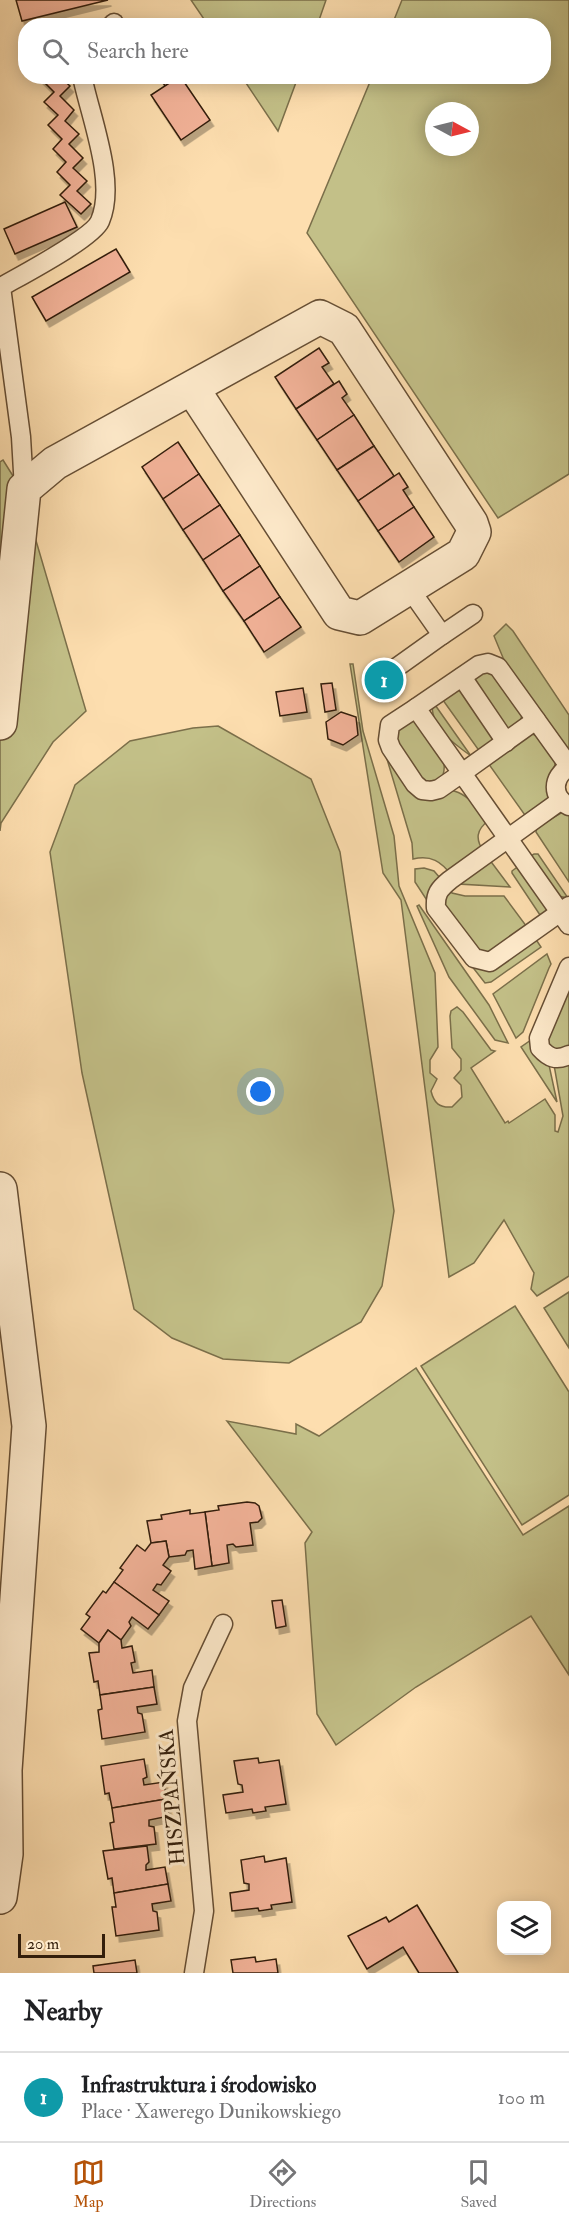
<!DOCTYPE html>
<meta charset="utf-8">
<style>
body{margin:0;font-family:"IM FELL Double Pica",serif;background:#f2f2f2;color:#202124}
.controls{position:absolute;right:18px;bottom:18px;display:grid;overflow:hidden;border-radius:12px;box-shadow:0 3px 15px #0003}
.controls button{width:54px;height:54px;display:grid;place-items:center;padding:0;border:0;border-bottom:2px solid #e0e0e0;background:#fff;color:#202124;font:30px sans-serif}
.compass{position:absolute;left:425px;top:102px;width:54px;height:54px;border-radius:50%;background:#fff;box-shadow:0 3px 15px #0003;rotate:97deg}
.scale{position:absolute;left:18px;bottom:15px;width:87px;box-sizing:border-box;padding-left:6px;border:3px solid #331e0b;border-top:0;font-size:16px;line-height:21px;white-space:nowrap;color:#331e0b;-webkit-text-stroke:4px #feeacb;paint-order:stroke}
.you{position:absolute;left:261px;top:1092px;width:21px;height:21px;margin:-15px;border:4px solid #fff;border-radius:50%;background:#1a73e8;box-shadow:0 0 0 9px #1a73e833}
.badge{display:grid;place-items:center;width:39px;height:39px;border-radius:50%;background:#b45309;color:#fff;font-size:20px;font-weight:700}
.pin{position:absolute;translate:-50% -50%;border:3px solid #fff;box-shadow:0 2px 6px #0006}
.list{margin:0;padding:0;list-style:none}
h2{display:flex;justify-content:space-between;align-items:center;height:78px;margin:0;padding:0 24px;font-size:26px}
h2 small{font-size:20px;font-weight:400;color:#757577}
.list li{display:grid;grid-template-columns:39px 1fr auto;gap:18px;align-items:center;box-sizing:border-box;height:90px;padding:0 24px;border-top:2px solid #e0e0e0}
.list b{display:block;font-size:22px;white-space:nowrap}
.list p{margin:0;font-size:20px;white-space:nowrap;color:#757577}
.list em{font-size:20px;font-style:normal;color:#757577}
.icon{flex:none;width:33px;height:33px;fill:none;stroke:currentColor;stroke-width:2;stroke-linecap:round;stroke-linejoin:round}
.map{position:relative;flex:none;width:569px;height:1973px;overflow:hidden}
.search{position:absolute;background:#fff;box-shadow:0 3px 15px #0003;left:18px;right:18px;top:18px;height:66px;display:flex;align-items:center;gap:15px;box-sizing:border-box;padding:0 21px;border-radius:24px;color:#757577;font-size:22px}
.sheet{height:168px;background:#fff}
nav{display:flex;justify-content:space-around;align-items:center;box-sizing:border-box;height:84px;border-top:2px solid #e0e0e0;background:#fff;font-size:16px;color:#757577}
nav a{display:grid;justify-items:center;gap:3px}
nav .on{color:#b45309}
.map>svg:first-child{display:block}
.green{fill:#c3c088;stroke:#7b6f4a;stroke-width:1.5;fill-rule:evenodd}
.building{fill:#f2b298;stroke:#331e0b;stroke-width:1.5;filter:url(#shadow)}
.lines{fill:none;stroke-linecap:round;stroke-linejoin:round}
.lane-casing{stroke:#664e34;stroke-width:21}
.street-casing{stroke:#664e34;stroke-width:36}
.lane{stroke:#feeacb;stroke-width:18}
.street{stroke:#feeacb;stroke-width:33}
.labels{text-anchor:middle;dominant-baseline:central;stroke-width:6;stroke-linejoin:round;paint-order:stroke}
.street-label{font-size:21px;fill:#331e0b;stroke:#feeacb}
</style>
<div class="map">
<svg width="569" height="1973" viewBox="0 0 569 1973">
<defs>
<filter id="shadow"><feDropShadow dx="3.5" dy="6" stdDeviation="0" flood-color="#0004"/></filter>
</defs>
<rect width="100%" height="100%" fill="#fddeaf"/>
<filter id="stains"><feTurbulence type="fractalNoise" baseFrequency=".00333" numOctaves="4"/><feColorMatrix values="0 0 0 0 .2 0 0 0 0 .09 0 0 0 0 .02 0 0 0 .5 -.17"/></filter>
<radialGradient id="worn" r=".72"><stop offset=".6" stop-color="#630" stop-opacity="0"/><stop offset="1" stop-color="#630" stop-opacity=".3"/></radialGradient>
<g class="green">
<path d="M191,0H326L317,26L208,25Z"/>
<path d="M402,0H569V474L498,518L307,233L372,77L544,76V26L392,25ZM434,111H470V147H434Z"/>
<path d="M242,77H298L278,131Z"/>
<path d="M3,460L35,511L32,527L86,711L53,742L1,823L0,831V462Z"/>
<path d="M506,624L513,631L569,715V755L506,665L494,636Z"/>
<path d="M350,664H353L363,731L394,836L399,886L435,973L438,1047L430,1060V1073L437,1079L431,1091C434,1103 439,1108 452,1107L462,1097L461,1085L454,1078L461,1070V1059L452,1048L450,1016L451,1011L457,1007L463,1012L491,1050L495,1051L471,1068L505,1123L508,1121L509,1123L545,1099L555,1115V1131L558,1132L563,1116L554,1065L569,1063V1276L537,1296L531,1289L534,1273L504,1220L474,1263L449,1277L401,900L383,873Z"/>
<path d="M490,670L523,712L519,725L508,730L471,682L473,675Z"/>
<path d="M457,687L464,691L494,735V741L480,752L440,696Z"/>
<path d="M433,702L471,756C454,744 428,725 433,702Z"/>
<path d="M411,720C422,722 442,753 444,765C445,770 443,774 442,779L433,784L420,780L394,741V733Z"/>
<path d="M218,726L311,779L340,852L394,1211L382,1286L361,1322L289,1363L223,1359L172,1338L134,1309L82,1073L50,852L75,785L130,741L193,728Z"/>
<path d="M531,733L540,738L556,759L547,804L527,818L488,763Z"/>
<path d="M384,749L408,785C451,789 461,785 489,820C476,830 475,839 484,852L452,876C441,861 431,855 413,859L412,843Z"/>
<path d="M561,813H569V882L536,832L537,827Z"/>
<path d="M534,854H538L568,898L558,896L529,857Z"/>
<path d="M489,859L510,887L459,884Z"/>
<path d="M520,865L548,906L542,918L512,873V871Z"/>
<path d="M424,868L434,871L440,878L432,908L415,882V869Z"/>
<path d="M449,888L452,893L465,896H504L527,927L487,953L479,951L442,903Z"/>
<path d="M419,905L489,1005L508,1043L495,1040L449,977L417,906Z"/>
<path d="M535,938L541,947L491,982L485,983L471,965Z"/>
<path d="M547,954L551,964L549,968L523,1032L516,1038L493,994Z"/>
<path d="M569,984V1047L562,1052L546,1046L547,1036Z"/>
<path d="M531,1040L549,1065L557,1102L521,1047Z"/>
<path d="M569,1292V1348L544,1308Z"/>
<path d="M515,1306L569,1392V1495L522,1525L421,1366Z"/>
<path d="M416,1368L523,1535L569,1506V1675L531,1616L416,1687L336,1745L317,1714L305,1543L312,1532L227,1421L296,1434V1424L319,1436Z"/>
</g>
<g class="building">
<path d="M16,0H108L22,21Z"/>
<path d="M41,76H59L70,86L60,96L74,110L65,121L79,134L69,144L83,158L73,168L87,181L77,191L91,204L81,214L60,195L70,185L57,172L66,162L53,149L62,139L48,125L58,115L44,102L54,92L40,78Z"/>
<path d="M159,76H179L165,86Z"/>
<path d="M180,76L210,120L181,140L151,95Z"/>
<path d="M65,202L77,227L15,254L4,229Z"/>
<path d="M116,249L130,272L46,321L32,297Z"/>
<path d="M319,348L329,363L322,367L334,384L296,409L275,377Z"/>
<path d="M339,381L347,394L342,398L354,415L317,440L296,409Z"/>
<path d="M354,415L374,446L337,470L317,440Z"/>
<path d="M178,442L199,474L163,499L142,467Z"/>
<path d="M374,446L394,476L358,501L337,470Z"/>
<path d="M399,473L408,487L403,490L414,507L378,531L358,501Z"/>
<path d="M199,474L220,505L183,530L163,499Z"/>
<path d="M220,505L240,535L203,560L183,530Z"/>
<path d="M414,507L434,537L399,562L378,531Z"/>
<path d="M240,535L260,566L223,591L203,560Z"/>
<path d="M260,566L280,597L244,621L223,591Z"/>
<path d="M280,597L301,627L264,652L244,621Z"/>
<path d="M332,683L336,710L325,712L321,684Z"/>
<path d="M303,688L307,712L280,716L276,692Z"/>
<path d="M341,712L356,717L358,735L343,745L328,739L326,722Z"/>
<path d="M247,1502L255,1503L259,1506L262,1518L258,1522L250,1523L253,1545L236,1547L233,1544L227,1545L229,1563L212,1566L205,1512L219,1510L218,1506Z"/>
<path d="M190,1510V1514L205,1512L212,1566L195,1569L193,1550L187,1551L185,1555L169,1557L166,1541L151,1543L147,1521L162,1519L161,1515Z"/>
<path d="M166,1541L169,1557L163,1565L171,1571L161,1585L157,1584L153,1590L169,1601L159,1615L114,1582L123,1570L120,1568L137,1545L145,1551L151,1543Z"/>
<path d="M114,1582L159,1615L148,1629L132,1617L129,1622L131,1626L121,1640L108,1630L99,1643L81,1629L90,1617L86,1614L103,1591L106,1593Z"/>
<path d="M282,1600L286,1626L276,1628L272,1601Z"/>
<path d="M108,1630L121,1640L122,1648L132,1646L135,1662L131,1663L133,1673L152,1670L154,1687L100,1695L98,1681L94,1682L89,1653L99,1652V1643Z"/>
<path d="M154,1687L157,1704L137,1707L138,1713L142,1714L145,1732L102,1739L98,1710L102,1709L100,1695Z"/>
<path d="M258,1758L259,1763L279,1760L286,1804L265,1807L266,1811L253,1813L252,1809L226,1813L223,1795L243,1792L242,1785L238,1784L234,1761Z"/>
<path d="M144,1759L147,1777L143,1779L144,1785L164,1782L166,1799L112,1808L109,1793L105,1794L101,1766Z"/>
<path d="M166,1799L169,1816L149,1820V1826L154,1827L156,1844L114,1849L110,1823L114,1822L112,1808Z"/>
<path d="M147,1846L149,1862L146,1865V1870L165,1867L168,1884L114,1893L112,1878L108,1879L103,1851Z"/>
<path d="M264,1856L265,1862L286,1858L292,1902L271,1905L272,1909L259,1911L258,1908L232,1911L230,1893L249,1890V1884L244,1883L241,1860Z"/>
<path d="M168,1884L171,1901L152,1904L153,1911L157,1912L159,1930L116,1936L112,1907H116L114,1893Z"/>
<path d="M417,1905L458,1973H419L403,1947L367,1969L348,1936L386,1917L389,1922Z"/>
<path d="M255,1957L256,1962L276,1959L278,1973H233L231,1960Z"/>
<path d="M135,1960L137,1973H94L93,1966Z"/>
</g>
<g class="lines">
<defs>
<g id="lane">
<path d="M111,26L114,23"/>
<path d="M24,489L21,437L1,287C20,276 93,238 100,221C117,182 90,116 82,76"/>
<path d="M442,635L473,614"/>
<path d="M393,670L442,635L409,588"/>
<path d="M462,677L506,742"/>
<path d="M416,708L390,725L388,740L391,748L415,784L422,790L431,791L439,789L462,773L536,720"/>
<path d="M569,766L498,667L488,663L479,665L416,708L569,925"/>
<path d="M569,767C552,777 551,797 569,806"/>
<path d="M560,801L450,880C439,889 435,894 436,908L474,958L490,962L569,906"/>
<path d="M569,967L539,1038L540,1048C549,1058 556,1061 569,1055"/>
<path d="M194,1973L204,1911L187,1721L193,1688L223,1624"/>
</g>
<g id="street">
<path d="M0,723L24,489L55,463L320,317L344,329L471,523L474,532L463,554L360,618L339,613L192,388"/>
<path d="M0,1189L29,1426L5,1770L6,1854L0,1897"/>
</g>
</defs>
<use href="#lane" class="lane-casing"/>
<use href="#street" class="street-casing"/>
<use href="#lane" class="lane"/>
<use href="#street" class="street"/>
</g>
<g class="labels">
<g class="street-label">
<text transform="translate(172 1797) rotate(-95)">HISZPAŃSKA</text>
</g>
</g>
<rect width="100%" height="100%" filter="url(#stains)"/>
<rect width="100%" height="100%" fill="url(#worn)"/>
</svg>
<div class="controls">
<button><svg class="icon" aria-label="layers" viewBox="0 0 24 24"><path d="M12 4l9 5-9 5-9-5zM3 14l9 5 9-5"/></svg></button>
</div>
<svg class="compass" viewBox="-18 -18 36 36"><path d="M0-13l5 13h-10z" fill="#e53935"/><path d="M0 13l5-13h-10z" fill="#757577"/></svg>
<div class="scale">20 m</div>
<div class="you"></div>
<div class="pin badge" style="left:384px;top:680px;background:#0f9aa8">1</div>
<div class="search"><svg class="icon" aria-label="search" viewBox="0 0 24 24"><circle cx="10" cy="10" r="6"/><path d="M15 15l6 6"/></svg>Search here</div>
</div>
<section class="sheet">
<h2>Nearby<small></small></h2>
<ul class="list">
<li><span class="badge" style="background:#0f9aa8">1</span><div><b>Infrastruktura i środowisko</b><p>Place · Xawerego Dunikowskiego</p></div><em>100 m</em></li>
</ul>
</section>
<nav>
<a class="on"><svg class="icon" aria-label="map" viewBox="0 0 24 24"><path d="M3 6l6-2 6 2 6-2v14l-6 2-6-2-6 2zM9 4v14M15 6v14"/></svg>Map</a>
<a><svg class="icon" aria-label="directions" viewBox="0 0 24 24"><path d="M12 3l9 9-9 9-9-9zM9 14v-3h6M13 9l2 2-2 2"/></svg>Directions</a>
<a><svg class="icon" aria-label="saved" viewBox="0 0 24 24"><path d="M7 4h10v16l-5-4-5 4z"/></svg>Saved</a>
</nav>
